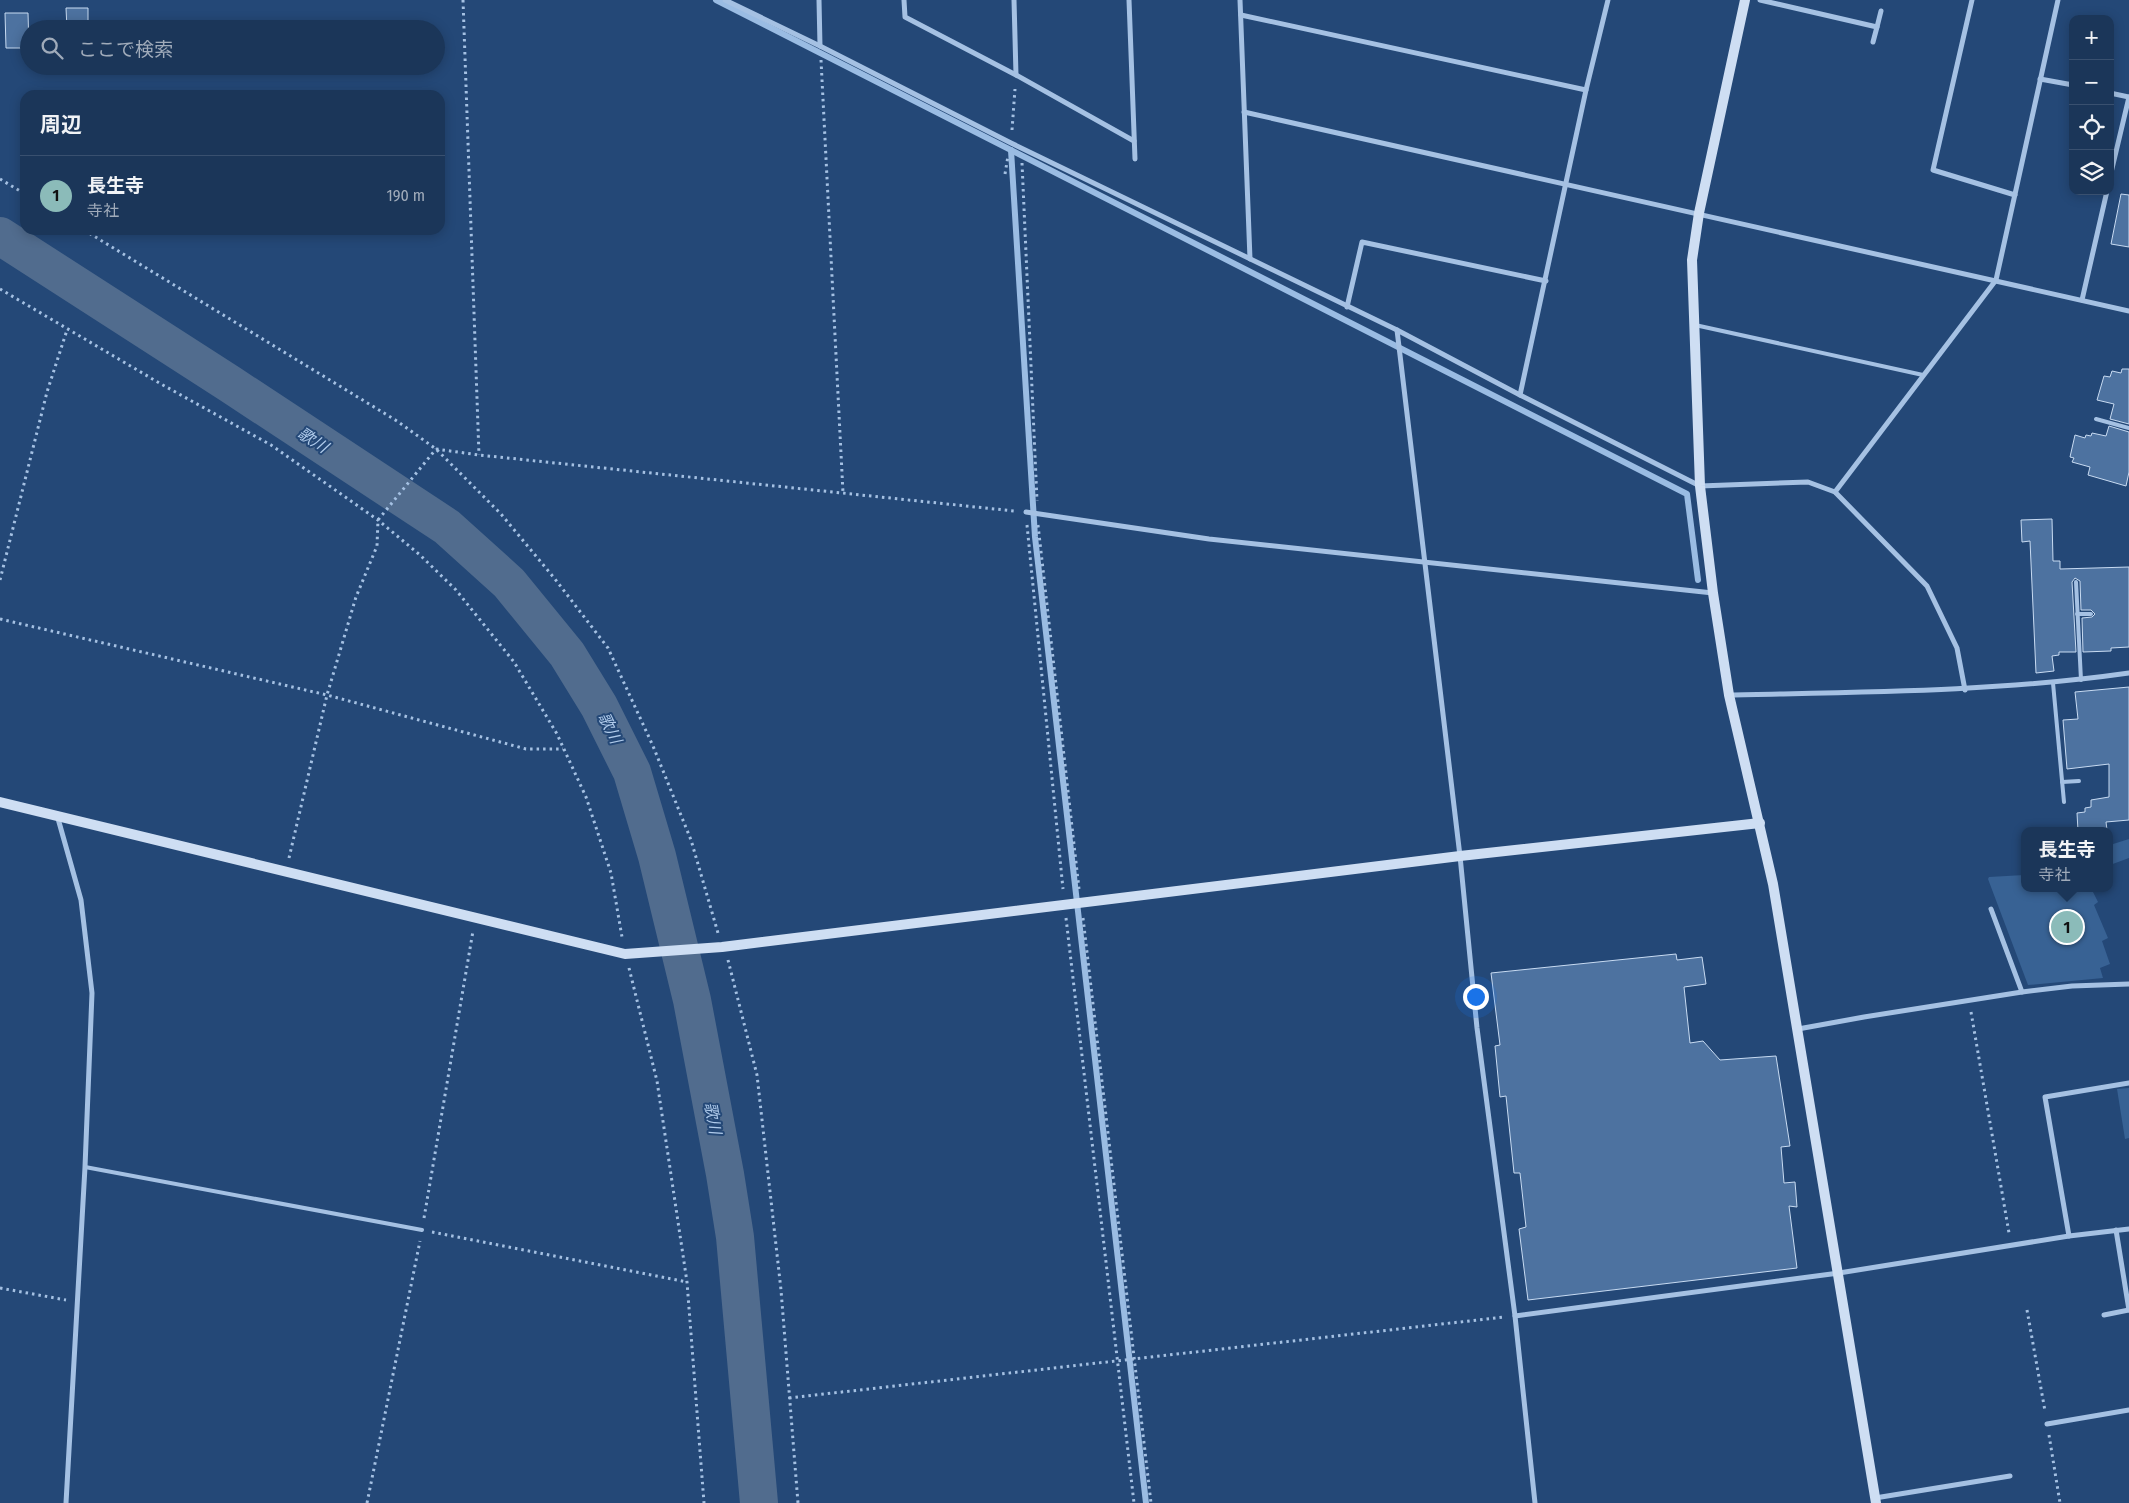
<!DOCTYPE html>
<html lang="ja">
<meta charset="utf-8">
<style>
body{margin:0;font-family:"Fira Sans Condensed","Noto Sans JP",sans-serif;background:#284162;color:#f1f3f6}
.controls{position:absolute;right:15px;top:15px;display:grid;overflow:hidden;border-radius:10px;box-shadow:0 2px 12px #0003}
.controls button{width:45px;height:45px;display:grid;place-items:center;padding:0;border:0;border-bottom:1px solid #39506f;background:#1b3659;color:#f1f3f6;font:25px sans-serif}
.you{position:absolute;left:1475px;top:996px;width:18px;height:18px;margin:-12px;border:4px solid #fff;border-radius:50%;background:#1a73e8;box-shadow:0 0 0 8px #1a73e833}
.badge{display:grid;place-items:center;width:32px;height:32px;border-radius:50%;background:#8bbbb9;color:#111;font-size:16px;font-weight:700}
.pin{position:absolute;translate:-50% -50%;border:2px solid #fff;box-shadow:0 1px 5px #0006}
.popup{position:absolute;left:2021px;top:827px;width:92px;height:65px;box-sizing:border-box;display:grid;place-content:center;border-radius:10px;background:#1b3659;filter:drop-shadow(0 1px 4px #0005);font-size:16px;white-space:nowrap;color:#a0abba}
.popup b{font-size:19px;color:#f1f3f6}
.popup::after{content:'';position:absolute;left:50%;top:100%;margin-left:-10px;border:10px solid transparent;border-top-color:#1b3659}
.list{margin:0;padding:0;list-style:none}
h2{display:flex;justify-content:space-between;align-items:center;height:65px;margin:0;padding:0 20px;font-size:21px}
h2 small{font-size:16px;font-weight:400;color:#a0abba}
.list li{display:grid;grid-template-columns:32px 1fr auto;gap:15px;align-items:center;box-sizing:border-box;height:80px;padding:0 20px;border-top:1px solid #39506f}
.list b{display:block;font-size:19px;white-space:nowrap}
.list p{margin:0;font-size:16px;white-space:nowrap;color:#a0abba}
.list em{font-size:16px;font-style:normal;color:#a0abba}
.icon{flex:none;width:28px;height:28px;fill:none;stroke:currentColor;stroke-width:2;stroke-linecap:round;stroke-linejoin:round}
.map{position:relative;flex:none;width:2129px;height:1503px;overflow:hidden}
.search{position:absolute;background:#1b3659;box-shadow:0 2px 12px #0003;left:20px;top:20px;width:425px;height:55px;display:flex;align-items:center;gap:12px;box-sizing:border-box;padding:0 18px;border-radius:28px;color:#a0abba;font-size:19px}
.panel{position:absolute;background:#1b3659;box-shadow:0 2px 12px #0003;left:20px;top:90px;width:425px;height:145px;border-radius:15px}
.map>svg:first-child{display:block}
.green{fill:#386294}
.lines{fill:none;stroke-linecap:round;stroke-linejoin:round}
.stream{stroke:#9abce3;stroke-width:6}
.river{stroke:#516c8e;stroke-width:38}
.building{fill:#4d72a0;stroke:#c8dbf2}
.path{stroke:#a5c1e3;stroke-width:3;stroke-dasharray:2.5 4;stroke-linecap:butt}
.lane{stroke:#a5c1e3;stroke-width:4}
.street{stroke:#a5c1e3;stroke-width:5}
.secondary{stroke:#cedef3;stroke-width:10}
.labels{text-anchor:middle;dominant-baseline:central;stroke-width:4;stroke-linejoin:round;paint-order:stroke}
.water-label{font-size:16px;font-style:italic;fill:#b0cbeb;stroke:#244877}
</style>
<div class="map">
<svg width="2129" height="1503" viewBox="0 0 2129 1503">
<rect width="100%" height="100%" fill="#244877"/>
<g class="green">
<path d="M2129,839V858L2110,865V845Z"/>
<path d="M2024,875V888H2091L2098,902L2094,905L2108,938L2102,941L2110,964L2100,968L2103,978L2028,985L1988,879L1989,877Z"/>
<path d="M2129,1088V1138L2125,1139L2117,1089Z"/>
</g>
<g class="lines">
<g class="stream">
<path d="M716,0L1687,494L1698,580"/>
<path d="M1011,150L1035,537L1146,1503"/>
</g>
<path class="river" d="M0,236L230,384L447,527L509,583L567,654L599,706L632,772L657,856L692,1000L725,1174L735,1237L759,1503"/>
</g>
<g class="building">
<path d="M66,8H88V29H67Z"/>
<path d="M5,13H28L29,48H6Z"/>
<path d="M2121,194L2129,195V247L2111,244Z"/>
<path d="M2122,369H2129V424L2110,419L2114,404L2097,400L2104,376L2110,377L2112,371L2121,373Z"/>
<path d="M2109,426L2129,432V472L2126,486L2088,475L2090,467L2072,462L2074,458L2070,457L2075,435L2085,438L2086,435L2091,436L2092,433L2106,436Z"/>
<path d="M2052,519L2053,561H2060V569L2129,567V647L2111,648V651L2083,652L2082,618L2092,617L2095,614L2091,610H2081L2080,581L2075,578L2072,582L2076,652H2059V655L2052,656L2054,671L2036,673L2030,541L2022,542L2021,520Z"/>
<path d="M2129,687V820L2106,822L2107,830L2078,831L2077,813L2085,812V808L2091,807V800L2109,797V764L2067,769L2063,720L2078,719L2075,692Z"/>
<path d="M1676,954L1677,960L1702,957L1706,984L1684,987L1690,1043L1703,1041L1720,1060L1776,1056L1790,1146L1781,1147L1784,1183L1795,1182L1797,1207L1789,1206L1797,1268L1528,1300L1519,1229L1526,1227L1520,1173H1514L1506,1096L1500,1097L1495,1046L1500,1045L1491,973Z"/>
</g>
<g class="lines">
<g class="path">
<path d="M463,0L479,455"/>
<path d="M821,60L843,493"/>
<path d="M1012,130L1015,89"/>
<path d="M1022,163L1037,501"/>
<path d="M1005,174L1008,156"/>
<path d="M0,179L25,194"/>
<path d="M84,230L397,421L436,449L501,514L555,579L608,648L653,746L691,840L718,933"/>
<path d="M0,289L161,384L271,445L378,520L420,555L456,590L514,662L557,734L586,797L611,873L622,937"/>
<path d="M436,449L479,455L1014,511"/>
<path d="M1027,525L1063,889"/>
<path d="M1038,525L1079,889"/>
<path d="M0,580L47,392L67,330"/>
<path d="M0,619L327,695L526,749H563"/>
<path d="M289,858L327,695L356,597L377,546L378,520L436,449"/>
<path d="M1066,918L1134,1503"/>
<path d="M1083,918L1151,1503"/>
<path d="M728,960L757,1075L781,1290L798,1503"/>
<path d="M629,968L657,1081L687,1282L704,1503"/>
<path d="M1971,1012L2009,1233"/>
<path d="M424,1218L473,931"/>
<path d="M432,1232L687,1282"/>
<path d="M0,1288L66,1300"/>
<path d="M2027,1310L2045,1411"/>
<path d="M789,1398L1504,1317"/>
<path d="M2049,1435L2060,1503"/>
<path d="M367,1503L420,1241"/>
</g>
<g class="lane">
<path d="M1695,325L1923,375"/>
<path d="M2096,419L2129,428"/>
<path d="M2076,582L2081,680"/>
<path d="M2077,614H2091"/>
<path d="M2053,683L2064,802"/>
<path d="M2062,782L2079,781"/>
<path d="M85,1167L422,1230"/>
</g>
<g class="street">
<path d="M725,0L820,46"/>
<path d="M819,0L820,46L1011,143L1397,330L1520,395L1700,486L1808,482L1835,492L1927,586L1957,648L1965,690"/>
<path d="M904,0L905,17L1016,75L1134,141"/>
<path d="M1014,0L1016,75"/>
<path d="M1129,0L1135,159"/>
<path d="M1240,0L1250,259"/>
<path d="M1760,0L1877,27L1881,11"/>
<path d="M1972,0L1933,170L2015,195"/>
<path d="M1241,15L1586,90"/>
<path d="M1873,42L1877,27"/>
<path d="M2040,79L2073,85"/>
<path d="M2110,93L2129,97"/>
<path d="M1244,112L2129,311"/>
<path d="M2110,177L2129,97"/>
<path d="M2082,300L2107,191"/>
<path d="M1347,307L1362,242L1546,281"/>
<path d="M1397,330L1460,856L1477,1028L1515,1316L1535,1503"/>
<path d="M1520,395L1586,90L1608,0"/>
<path d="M1835,492L1996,280L2058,0"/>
<path d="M1026,512L1209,539L1713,593"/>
<path d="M1729,695C1863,692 1996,692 2129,673"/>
<path d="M57,815L81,900L92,993L85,1167L66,1503"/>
<path d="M1991,909L2022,992"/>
<path d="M1798,1029L1864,1017L2022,992L2072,986L2129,984"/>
<path d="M2116,1230L2129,1310"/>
<path d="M2069,1236L2045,1097L2129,1083"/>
<path d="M2104,1315L2129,1310"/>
<path d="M1515,1316L1839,1273L2069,1236L2129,1229"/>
<path d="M2047,1424L2129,1410"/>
<path d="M1875,1498L2010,1476"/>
</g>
<g class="secondary">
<path d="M1745,0L1699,213L1692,260L1700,486L1713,593L1729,695L1773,884L1876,1503"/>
<path d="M0,802L625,954L722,947L1460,856L1760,823"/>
</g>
</g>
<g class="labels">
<g class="water-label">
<text transform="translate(313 440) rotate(33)">歌川</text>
<text transform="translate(610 728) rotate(64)">歌川</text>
<text transform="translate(713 1118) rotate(80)">歌川</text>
</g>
</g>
</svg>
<div class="controls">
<button>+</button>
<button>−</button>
<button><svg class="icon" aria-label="locate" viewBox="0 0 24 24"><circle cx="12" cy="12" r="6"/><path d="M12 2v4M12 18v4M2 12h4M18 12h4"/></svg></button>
<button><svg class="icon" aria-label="layers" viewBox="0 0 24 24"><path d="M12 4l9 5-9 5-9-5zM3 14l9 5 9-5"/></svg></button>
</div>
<div class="you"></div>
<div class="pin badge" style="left:2067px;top:927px">1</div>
<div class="popup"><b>長生寺</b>寺社</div>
<div class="search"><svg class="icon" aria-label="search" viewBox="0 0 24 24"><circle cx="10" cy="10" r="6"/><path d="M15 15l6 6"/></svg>ここで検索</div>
<section class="panel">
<h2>周辺<small></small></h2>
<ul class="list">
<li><span class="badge">1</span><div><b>長生寺</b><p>寺社</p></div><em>190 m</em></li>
</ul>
</section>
</div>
